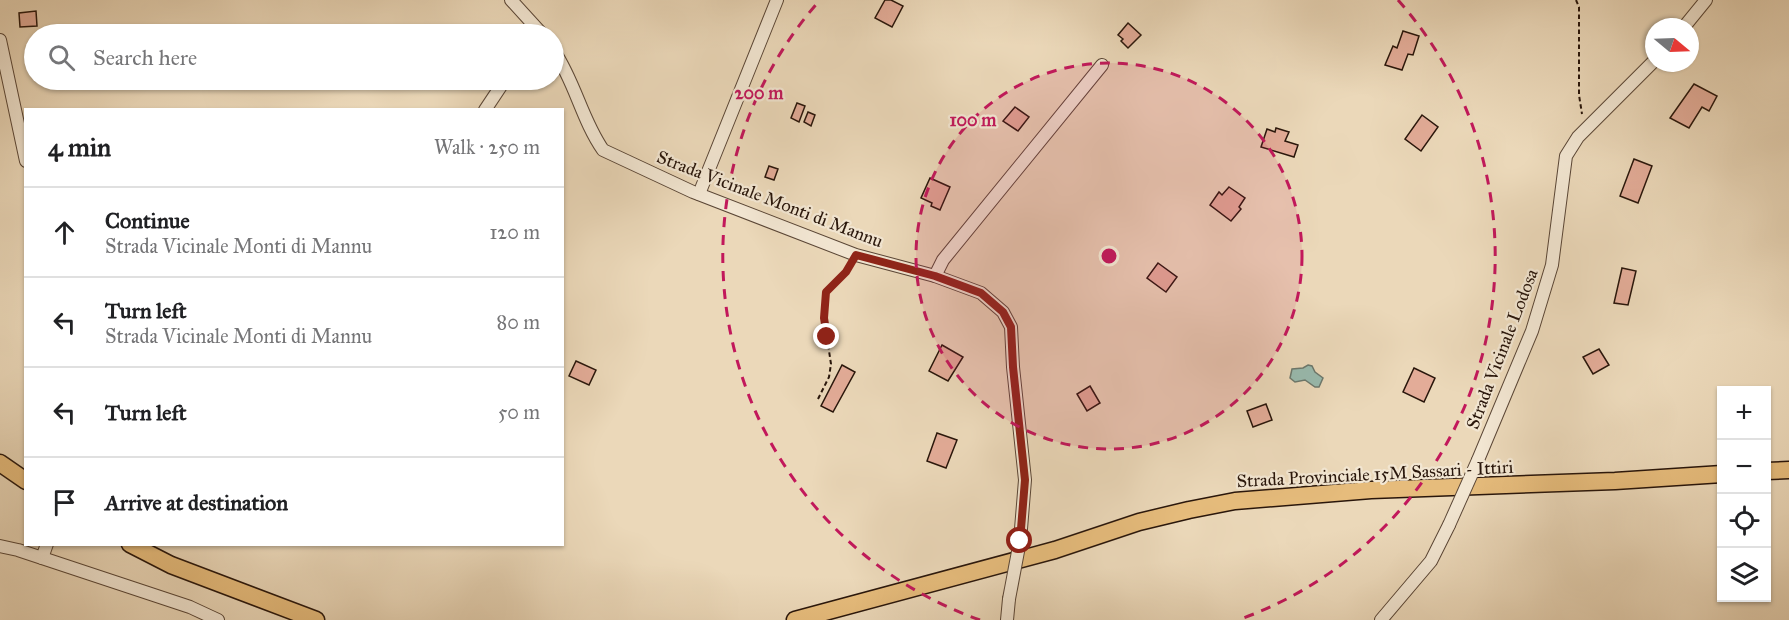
<!DOCTYPE html>
<meta charset="utf-8">
<style>
body{margin:0;font-family:"IM FELL Great Primer",serif;background:#f6f6f6;color:#202124}
.controls{position:absolute;right:18px;bottom:18px;display:grid;overflow:hidden;border-radius:0px;box-shadow:0 2px 4px #0004}
.controls button{width:54px;height:54px;display:grid;place-items:center;padding:0;border:0;border-bottom:2px solid #e0e0e0;background:#fff;color:#202124;font:30px sans-serif}
.compass{position:absolute;left:1645px;top:18px;width:54px;height:54px;border-radius:50%;background:#fff;box-shadow:0 2px 4px #0004;rotate:109deg}
.stop{position:absolute;width:18px;height:18px;margin:-14px;border:4px solid #8f2418;border-radius:50%;background:#fff}
.stop.end{background:#8f2418;border-color:#fff;box-shadow:0 2px 6px #0008}
.list{margin:0;padding:0;list-style:none}
h2{display:flex;justify-content:space-between;align-items:center;height:78px;margin:0;padding:0 24px;font-size:26px}
h2 small{font-size:20px;font-weight:400;color:#757577}
.list li{display:grid;grid-template-columns:39px 1fr auto;gap:18px;align-items:center;box-sizing:border-box;height:90px;padding:0 24px;border-top:2px solid #e0e0e0}
.list b{display:block;font-size:22px;white-space:nowrap}
.list p{margin:0;font-size:20px;white-space:nowrap;color:#757577}
.list em{font-size:20px;font-style:normal;color:#757577}
.icon{flex:none;width:33px;height:33px;fill:none;stroke:currentColor;stroke-width:2;stroke-linecap:round;stroke-linejoin:round}
.map{position:relative;flex:none;width:1789px;height:620px;overflow:hidden}
.search{position:absolute;background:#fff;box-shadow:0 2px 4px #0004;left:24px;top:24px;width:540px;height:66px;display:flex;align-items:center;gap:15px;box-sizing:border-box;padding:0 21px;border-radius:33px;color:#757577;font-size:22px}
.panel{position:absolute;background:#fff;box-shadow:0 2px 4px #0004;left:24px;top:108px;width:540px;height:438px;border-radius:0px}
.map>svg:first-child{display:block}
.water{fill:#98baae;stroke:#6c786d;stroke-width:1.5}
.building{fill:#e3ac98;stroke:#29160b;stroke-width:1.5}
.lines{fill:none;stroke-linecap:round;stroke-linejoin:round}
.minor-casing{stroke:#5a4636;stroke-width:14}
.major-casing{stroke:#29160b;stroke-width:19}
.path{stroke:#29160b;stroke-width:2;stroke-dasharray:4.5 3;stroke-linecap:butt}
.minor{stroke:#f2e6d2;stroke-width:12}
.major{stroke:#e6bc7c;stroke-width:16}
.minor-bridge-casing{stroke:#5a4636;stroke-width:14;stroke-linecap:butt}
.minor-bridge{stroke:#f2e6d2;stroke-width:12}
.route{stroke:#8f2418;stroke-width:8}
.ring{fill:none;stroke:#c2185b;stroke-width:3;stroke-dasharray:10 8}
.labels{text-anchor:middle;dominant-baseline:central;stroke-width:4.5;stroke-linejoin:round;paint-order:stroke}
.street-label{font-size:18px;fill:#29160b;stroke:#f2e6d2}
.centre{fill:#c2185b;stroke:#f2e6d2;stroke-width:3}
.ring-label{font-size:18px;text-anchor:middle;font-weight:bold;fill:#c2185b;stroke:#f2e6d2;stroke-width:4.5;stroke-linejoin:round;paint-order:stroke}
</style>
<div class="map">
<svg width="1789" height="620" viewBox="0 0 1789 620">
<rect width="100%" height="100%" fill="#ebd8b9"/>
<filter id="stains"><feTurbulence type="fractalNoise" baseFrequency=".00333" numOctaves="4"/><feColorMatrix values="0 0 0 0 .2 0 0 0 0 .09 0 0 0 0 .02 0 0 0 .5 -.17"/></filter>
<radialGradient id="worn" r=".72"><stop offset=".6" stop-color="#630" stop-opacity="0"/><stop offset="1" stop-color="#630" stop-opacity=".3"/></radialGradient>
<path class="water" d="M1308,365L1312,366L1315,372L1323,378L1319,387H1315L1305,380L1295,382L1290,378L1292,369L1303,368Z"/>
<g class="building">
<path d="M885,0H891L903,6L892,27L875,18Z"/>
<path d="M36,11L37,26L20,27L19,13Z"/>
<path d="M1128,23L1141,35L1128,48L1121,41L1123,39L1118,35Z"/>
<path d="M1403,31L1419,36L1413,55L1408,54L1402,70L1385,65L1393,46L1397,48Z"/>
<path d="M1694,84L1717,96L1709,111L1702,107L1689,128L1670,118Z"/>
<path d="M797,103L805,106L799,122L791,118Z"/>
<path d="M1015,107L1029,117L1018,131L1003,121Z"/>
<path d="M808,112L815,115L811,126L804,122Z"/>
<path d="M1422,115L1438,127L1421,151L1405,139Z"/>
<path d="M1276,128L1289,132L1285,141L1298,145L1294,157L1261,147L1267,129L1275,132Z"/>
<path d="M1634,159L1652,166L1638,203L1620,196Z"/>
<path d="M769,166L778,169L774,180L765,177Z"/>
<path d="M930,178L950,187L940,210L931,206L932,203L921,198Z"/>
<path d="M1229,187L1245,198L1239,207L1241,209L1231,221L1210,205L1219,192L1222,195Z"/>
<path d="M1158,263L1177,277L1166,292L1147,278Z"/>
<path d="M1622,268L1636,271L1628,305L1614,303Z"/>
<path d="M942,345L963,357L948,381L929,371Z"/>
<path d="M1599,349L1609,365L1593,374L1583,357Z"/>
<path d="M576,361L596,370L589,385L569,376Z"/>
<path d="M842,365L855,372L833,412L821,406Z"/>
<path d="M1414,368L1435,378L1424,402L1403,392Z"/>
<path d="M1090,386L1100,403L1087,411L1077,394Z"/>
<path d="M1266,404L1272,420L1253,427L1247,411Z"/>
<path d="M937,433L957,440L946,468L927,461Z"/>
</g>
<g class="lines">
<defs>
<g id="minor">
<path d="M511,0L542,34"/>
<path d="M1684,27L1706,0"/>
<path d="M0,40L26,161"/>
<path d="M554,51C575,82 582,120 603,150L693,192L856,255L935,276L981,293L1003,312L1011,327L1013,367L1025,480L1020,541"/>
<path d="M485,110L505,80"/>
<path d="M699,194L777,0"/>
<path d="M935,276L943,260L1102,65"/>
<path d="M1478,460L1532,331L1552,265L1566,156L1578,137L1654,61"/>
<path d="M0,546L18,550L190,607L218,620"/>
<path d="M42,558L47,544"/>
<path d="M1007,620L1009,599"/>
<path d="M1381,620L1431,561L1449,525"/>
</g>
<g id="major">
<path d="M0,463L26,481"/>
<path d="M1766,471L1789,470"/>
<path d="M130,544L171,565L316,620"/>
<path d="M795,620L1055,550L1139,522L1189,510L1235,501L1371,490L1615,481L1722,474"/>
</g>
</defs>
<use href="#minor" class="minor-casing"/>
<use href="#major" class="major-casing"/>
<g class="path">
<path d="M1576,0L1579,7V95L1582,114"/>
<path d="M818,399L829,377L831,364L824,318L826,292L839,280L850,265"/>
</g>
<use href="#minor" class="minor"/>
<use href="#major" class="major"/>
<defs>
<g id="minor-bridge">
<path d="M1449,525L1478,460"/>
<path d="M1009,599L1020,541"/>
</g>
</defs>
<use href="#minor-bridge" class="minor-bridge-casing"/>
<use href="#minor-bridge" class="minor-bridge"/>
</g>
<g class="lines">
<path class="route" d="M827,337L824,318L826,292L846,272L856,255L935,276L981,293L1003,312L1011,327L1013,367L1025,480L1020,541"/>
</g>
<circle cx="1109" cy="256" r="193" fill="#c2185b" fill-opacity=".12"/>
<g class="ring">
<circle cx="1109" cy="256" r="193"/>
<path d="M980 620A386 386 0 0 1 820 0M1398 0A386 386 0 0 1 1238 620"/>
</g>
<g class="labels">
<g class="street-label">
<text transform="translate(770 199) rotate(21)">Strada Vicinale Monti di Mannu</text>
<text transform="translate(1502 349) rotate(-69)">Strada Vicinale Lodosa</text>
<text transform="translate(1375 474) rotate(-3)">Strada Provinciale 15M Sassari - Ittiri</text>
</g>
</g>
<circle cx="1109" cy="256" r="9" class="centre"/>
<g class="ring-label">
<text x="759" y="99">200 m</text>
<text x="973" y="126">100 m</text>
</g>
<rect width="100%" height="100%" filter="url(#stains)"/>
<rect width="100%" height="100%" fill="url(#worn)"/>
</svg>
<div class="controls">
<button>+</button>
<button>−</button>
<button><svg class="icon" aria-label="locate" viewBox="0 0 24 24"><circle cx="12" cy="12" r="6"/><path d="M12 2v4M12 18v4M2 12h4M18 12h4"/></svg></button>
<button><svg class="icon" aria-label="layers" viewBox="0 0 24 24"><path d="M12 4l9 5-9 5-9-5zM3 14l9 5 9-5"/></svg></button>
</div>
<svg class="compass" viewBox="-18 -18 36 36"><path d="M0-13l5 13h-10z" fill="#e53935"/><path d="M0 13l5-13h-10z" fill="#757577"/></svg>
<div class="stop" style="left:1020px;top:541px"></div>
<div class="stop end" style="left:827px;top:337px"></div>
<div class="search"><svg class="icon" aria-label="search" viewBox="0 0 24 24"><circle cx="10" cy="10" r="6"/><path d="M15 15l6 6"/></svg>Search here</div>
<section class="panel">
<h2>4 min<small>Walk · 250 m</small></h2>
<ul class="list">
<li><svg class="icon" aria-label="ahead" viewBox="0 0 24 24"><path d="M12 20V5M6 11l6-6 6 6"/></svg><div><b>Continue</b><p>Strada Vicinale Monti di Mannu</p></div><em>120 m</em></li>
<li><svg class="icon" aria-label="left" viewBox="0 0 24 24"><path d="M17 20v-9H6M10 6l-5 5 5 5"/></svg><div><b>Turn left</b><p>Strada Vicinale Monti di Mannu</p></div><em>80 m</em></li>
<li><svg class="icon" aria-label="left" viewBox="0 0 24 24"><path d="M17 20v-9H6M10 6l-5 5 5 5"/></svg><div><b>Turn left</b></div><em>50 m</em></li>
<li><svg class="icon" aria-label="arrive" viewBox="0 0 24 24"><path d="M6 21V4h12l-3 4 3 4H6"/></svg><div><b>Arrive at destination</b></div></li>
</ul>
</section>
</div>
